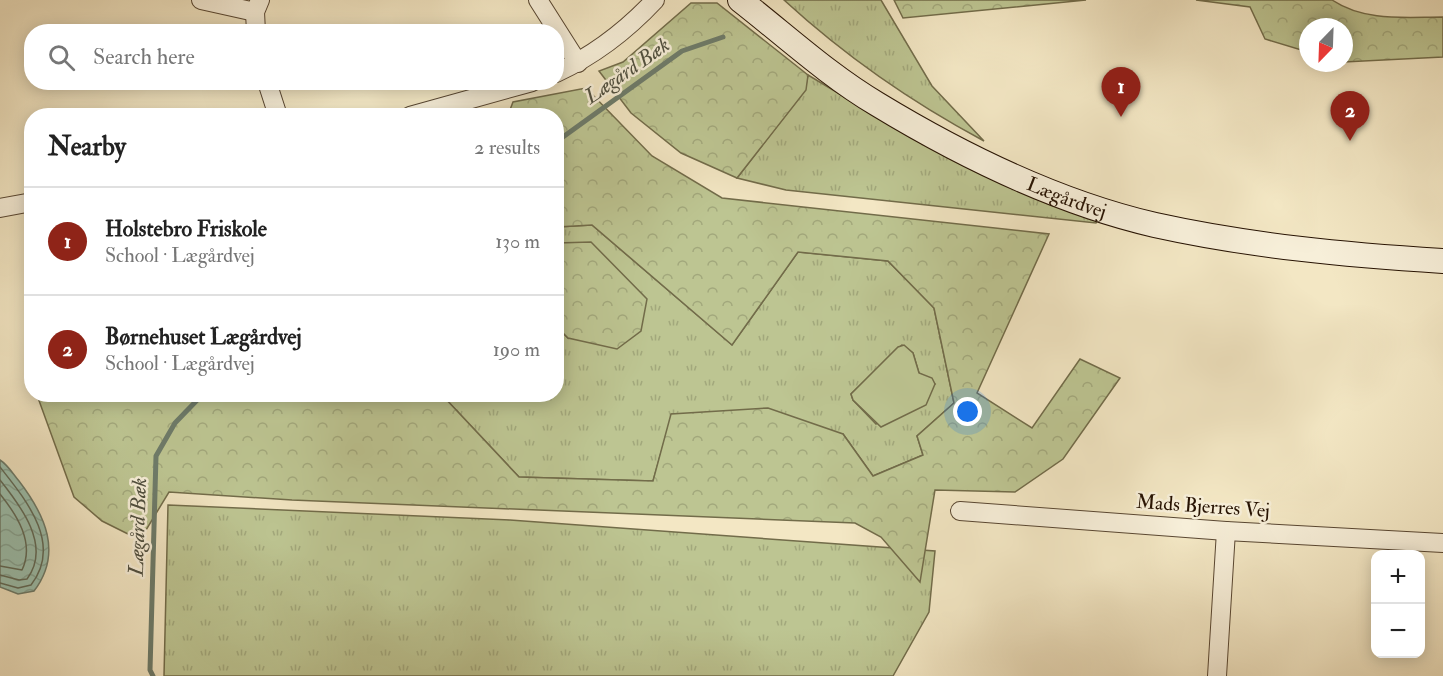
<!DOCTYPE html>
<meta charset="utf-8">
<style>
body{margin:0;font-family:"IM FELL Double Pica",serif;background:#f2f2f2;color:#222}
.controls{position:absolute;right:18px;bottom:18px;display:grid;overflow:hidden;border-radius:12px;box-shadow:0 3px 15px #0003}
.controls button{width:54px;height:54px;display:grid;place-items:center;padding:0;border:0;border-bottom:2px solid #e0e0e0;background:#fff;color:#222;font:30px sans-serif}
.compass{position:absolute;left:1299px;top:18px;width:54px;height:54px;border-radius:50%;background:#fff;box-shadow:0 3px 15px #0003;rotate:203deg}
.you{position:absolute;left:968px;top:412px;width:21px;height:21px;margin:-15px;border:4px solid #fff;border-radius:50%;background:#1a73e8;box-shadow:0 0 0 9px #1a73e833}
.badge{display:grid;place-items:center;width:39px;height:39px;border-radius:50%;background:#8f2418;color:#fff;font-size:20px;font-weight:700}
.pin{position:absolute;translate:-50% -50px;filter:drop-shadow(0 2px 3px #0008)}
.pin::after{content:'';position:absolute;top:32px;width:21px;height:18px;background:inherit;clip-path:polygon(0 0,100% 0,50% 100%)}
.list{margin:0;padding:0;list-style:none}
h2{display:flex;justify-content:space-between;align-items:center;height:78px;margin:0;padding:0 24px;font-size:26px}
h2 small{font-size:20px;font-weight:400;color:#767676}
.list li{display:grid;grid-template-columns:39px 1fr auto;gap:18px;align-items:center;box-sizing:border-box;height:108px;padding:0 24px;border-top:2px solid #e0e0e0}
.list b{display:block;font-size:22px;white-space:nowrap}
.list p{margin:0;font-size:20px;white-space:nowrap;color:#767676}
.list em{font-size:20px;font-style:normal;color:#767676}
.icon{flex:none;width:33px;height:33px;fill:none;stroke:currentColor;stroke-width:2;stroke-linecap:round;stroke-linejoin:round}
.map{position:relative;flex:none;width:1443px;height:676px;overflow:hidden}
.search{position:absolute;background:#fff;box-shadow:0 3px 15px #0003;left:24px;top:24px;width:540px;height:66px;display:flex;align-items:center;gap:15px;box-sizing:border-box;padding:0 21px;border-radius:24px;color:#767676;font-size:22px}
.panel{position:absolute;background:#fff;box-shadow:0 3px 15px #0003;left:24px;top:108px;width:540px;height:294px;border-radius:24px}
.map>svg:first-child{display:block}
.grass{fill:url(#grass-tufts);stroke:#726c4a;stroke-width:1.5;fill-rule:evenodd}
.forest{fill:url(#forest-crowns);stroke:#726c4a;stroke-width:1.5}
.park{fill:#bdc592;stroke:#726c4a;stroke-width:1.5}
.water{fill:url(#water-waves);stroke:#6d7b6a;stroke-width:1.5}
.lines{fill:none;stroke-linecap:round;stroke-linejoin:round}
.shore{stroke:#616a58;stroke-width:1.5}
.stream{stroke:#6d7b6a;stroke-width:5}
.street-casing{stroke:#594732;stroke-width:20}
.secondary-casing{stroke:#261202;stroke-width:26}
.street{stroke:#f7efd9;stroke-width:18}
.secondary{stroke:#f7efd9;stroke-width:24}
.labels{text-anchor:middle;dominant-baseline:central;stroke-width:5;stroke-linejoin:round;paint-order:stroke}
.street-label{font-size:20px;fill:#261202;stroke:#f7efd9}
.water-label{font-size:21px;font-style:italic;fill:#4f4f3f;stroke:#f7efd9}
</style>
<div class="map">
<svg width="1443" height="676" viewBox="0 0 1443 676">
<defs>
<pattern id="grass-tufts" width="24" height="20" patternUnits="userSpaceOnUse" patternTransform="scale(1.5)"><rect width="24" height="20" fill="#bdc592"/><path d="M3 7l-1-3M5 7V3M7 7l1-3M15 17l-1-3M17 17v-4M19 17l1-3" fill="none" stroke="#a2a87c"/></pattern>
<pattern id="forest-crowns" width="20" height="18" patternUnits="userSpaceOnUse" patternTransform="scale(1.5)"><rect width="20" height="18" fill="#bdc592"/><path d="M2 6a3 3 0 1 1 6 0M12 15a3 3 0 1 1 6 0" fill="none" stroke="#a2a87c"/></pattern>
<pattern id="water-waves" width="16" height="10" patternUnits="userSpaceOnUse" patternTransform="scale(1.5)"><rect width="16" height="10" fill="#9cc1af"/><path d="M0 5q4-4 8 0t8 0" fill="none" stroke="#86a595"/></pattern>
</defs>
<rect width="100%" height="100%" fill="#f3e7c4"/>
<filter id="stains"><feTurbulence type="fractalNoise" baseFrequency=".00333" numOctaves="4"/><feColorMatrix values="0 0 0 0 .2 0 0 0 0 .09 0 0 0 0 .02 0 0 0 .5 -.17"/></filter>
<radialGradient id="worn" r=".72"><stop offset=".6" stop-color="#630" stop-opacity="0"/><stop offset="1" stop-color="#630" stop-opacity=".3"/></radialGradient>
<g class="grass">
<path d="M784,0H881L932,86L984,141C911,102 845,56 784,0Z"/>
<path d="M808,75L888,123L1099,216L1096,223L786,190L737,178L805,90Z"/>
<path d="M592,225L732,345L798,252L888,261L934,308L954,403L917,436L923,455L873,476L843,434L672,414L653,481L519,477L442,395L556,394L557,327L568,338L591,243H557V227ZM902,345L913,353L919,373L935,384L876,424L853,400L851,394Z"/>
<path d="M168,505L510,520L935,551L929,612L893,676H164Z"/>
</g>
<g class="forest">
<path d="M894,0H1086L903,18Z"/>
<path d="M1196,0H1332C1365,22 1405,17 1443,17V57L1344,62V27H1308V52L1265,39L1250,7Z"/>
<path d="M691,3H717L808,75L806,90L737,178L681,153L631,113L599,71L623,62Z"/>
<path d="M586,88L652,156L722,198L1049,234L977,393L1032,428L1080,359L1120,378L1063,459L1015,492L935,490L920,582L881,537L855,523L292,500L169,492L140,540L102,521L74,497L37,395H442L519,477L653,481L671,414L768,408L843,434L873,476L923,455L917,436L954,403L934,308L888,261L798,252L732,345L592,225L557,227L556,116L508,115L513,102Z"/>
<path d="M591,242L647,299L641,331L617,349L568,338L557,327V243Z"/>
</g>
<path class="park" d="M904,345L913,353L919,373L932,378L935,384L926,405L881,427L853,400L851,394L898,347Z"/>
<path class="water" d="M0,460C8,465 13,474 19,481C45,515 63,553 34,591L18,594L0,587Z"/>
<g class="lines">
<g class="shore">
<path d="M0,467C26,500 63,544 31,585L18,588L0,583"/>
<path d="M0,480C20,505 52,546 27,579L19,580L0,575"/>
<path d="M0,494C17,515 35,543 22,570L0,566"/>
</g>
<g class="stream">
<path d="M556,142L682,51L723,37"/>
<path d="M153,676L150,670L156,456L175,423L203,394"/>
</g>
<defs>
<g id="street">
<path d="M201,0L255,12"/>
<path d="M538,0L578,63"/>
<path d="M256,32L255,12L260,0"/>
<path d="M556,73C595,55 626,31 655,0"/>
<path d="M267,82L278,116"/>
<path d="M410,116L532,82"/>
<path d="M0,208L32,202"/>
<path d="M960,511L1226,531L1443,543"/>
<path d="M1217,676L1226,531"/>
</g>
<g id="secondary">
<path id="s1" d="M740,0C785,35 828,75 877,104C961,155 1060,203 1155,225C1250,246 1347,255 1443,261"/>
</g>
</defs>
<use href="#street" class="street-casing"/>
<use href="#secondary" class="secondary-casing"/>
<use href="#street" class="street"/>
<use href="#secondary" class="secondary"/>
</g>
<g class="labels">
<g class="street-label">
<text stroke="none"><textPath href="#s1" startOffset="384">Lægårdvej</textPath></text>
<text transform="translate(1203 506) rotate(4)">Mads Bjerres Vej</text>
</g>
<g class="water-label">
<text transform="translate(627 71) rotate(-35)">Lægård Bæk</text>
<text transform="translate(138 527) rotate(-88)">Lægård Bæk</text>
</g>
</g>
<rect width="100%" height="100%" filter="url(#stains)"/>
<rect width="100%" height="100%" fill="url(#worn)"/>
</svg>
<div class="controls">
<button>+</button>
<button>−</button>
</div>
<svg class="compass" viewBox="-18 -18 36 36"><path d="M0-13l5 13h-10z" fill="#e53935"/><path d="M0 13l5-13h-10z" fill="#767676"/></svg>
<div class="you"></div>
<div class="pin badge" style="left:1121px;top:117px">1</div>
<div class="pin badge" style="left:1350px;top:141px">2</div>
<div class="search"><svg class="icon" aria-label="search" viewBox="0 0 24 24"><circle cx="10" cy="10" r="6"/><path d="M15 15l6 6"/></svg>Search here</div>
<section class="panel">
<h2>Nearby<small>2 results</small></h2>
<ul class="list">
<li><span class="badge">1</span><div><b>Holstebro Friskole</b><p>School · Lægårdvej</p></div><em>130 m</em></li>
<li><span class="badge">2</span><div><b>Børnehuset Lægårdvej</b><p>School · Lægårdvej</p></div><em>190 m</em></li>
</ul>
</section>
</div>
